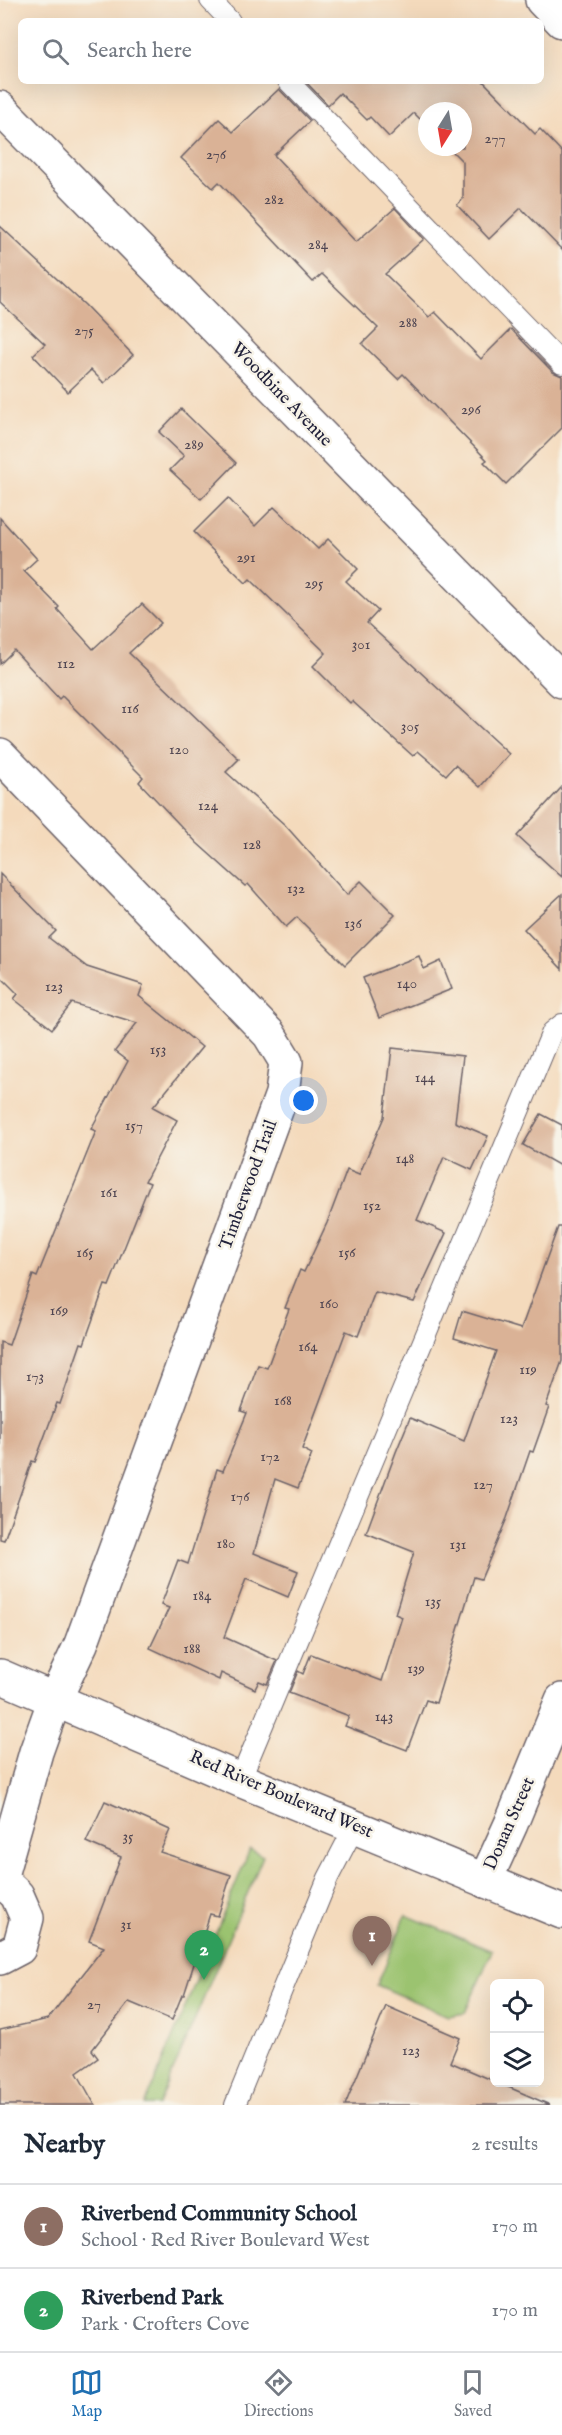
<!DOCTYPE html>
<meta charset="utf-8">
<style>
body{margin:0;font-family:"IM FELL English",serif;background:#f2f2f3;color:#1f2937}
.controls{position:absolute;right:18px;bottom:18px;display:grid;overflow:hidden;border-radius:9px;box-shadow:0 6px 24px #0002}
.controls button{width:54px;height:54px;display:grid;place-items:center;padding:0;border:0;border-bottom:2px solid #e0e1e3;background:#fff;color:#1f2937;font:30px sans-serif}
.compass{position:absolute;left:418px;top:102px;width:54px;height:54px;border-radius:50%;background:#fff;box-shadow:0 6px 24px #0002;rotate:191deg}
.you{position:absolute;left:304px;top:1101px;width:21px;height:21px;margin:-15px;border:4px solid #fff;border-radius:50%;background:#1a73e8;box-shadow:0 0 0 9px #1a73e833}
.badge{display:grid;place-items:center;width:39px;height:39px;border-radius:50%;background:#1f6fb2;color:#fff;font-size:20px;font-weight:700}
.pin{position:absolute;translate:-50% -50px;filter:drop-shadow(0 2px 3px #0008)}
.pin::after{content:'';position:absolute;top:32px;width:21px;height:18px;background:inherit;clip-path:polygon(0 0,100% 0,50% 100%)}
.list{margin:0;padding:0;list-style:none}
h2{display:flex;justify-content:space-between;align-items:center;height:78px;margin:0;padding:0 24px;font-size:26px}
h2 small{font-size:20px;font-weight:400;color:#747a83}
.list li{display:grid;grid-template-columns:39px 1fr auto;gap:18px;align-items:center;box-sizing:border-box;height:84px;padding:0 24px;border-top:2px solid #e0e1e3}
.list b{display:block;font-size:22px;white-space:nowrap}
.list p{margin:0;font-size:20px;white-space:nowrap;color:#747a83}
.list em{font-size:20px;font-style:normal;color:#747a83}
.icon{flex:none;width:33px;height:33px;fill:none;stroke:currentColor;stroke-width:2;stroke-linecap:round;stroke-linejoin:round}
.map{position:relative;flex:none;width:562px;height:2105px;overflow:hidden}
.search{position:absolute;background:#fff;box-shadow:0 6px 24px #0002;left:18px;right:18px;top:18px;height:66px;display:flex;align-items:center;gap:15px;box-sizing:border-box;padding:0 21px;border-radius:9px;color:#747a83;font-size:22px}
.sheet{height:246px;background:#fff}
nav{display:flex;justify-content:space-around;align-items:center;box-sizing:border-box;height:84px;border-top:2px solid #e0e1e3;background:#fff;font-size:16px;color:#747a83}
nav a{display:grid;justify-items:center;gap:3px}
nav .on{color:#1f6fb2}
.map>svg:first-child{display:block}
.green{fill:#9bc36f;stroke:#5e7255;stroke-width:1.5}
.building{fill:#dab296}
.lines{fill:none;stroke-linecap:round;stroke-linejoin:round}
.service-casing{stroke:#6c6268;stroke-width:22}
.minor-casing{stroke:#6c6268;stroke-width:36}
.service{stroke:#fff;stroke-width:20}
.minor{stroke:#fff;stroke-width:33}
.labels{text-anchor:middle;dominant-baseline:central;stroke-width:5;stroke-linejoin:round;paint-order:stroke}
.number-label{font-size:15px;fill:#504652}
.street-label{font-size:18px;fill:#22223b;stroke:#f7f3e8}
</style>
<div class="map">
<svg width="562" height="2105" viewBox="0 0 562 2105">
<rect width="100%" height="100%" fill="#f7f3e8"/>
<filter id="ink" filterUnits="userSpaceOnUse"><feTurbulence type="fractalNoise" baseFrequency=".0167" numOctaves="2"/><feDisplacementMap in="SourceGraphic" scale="12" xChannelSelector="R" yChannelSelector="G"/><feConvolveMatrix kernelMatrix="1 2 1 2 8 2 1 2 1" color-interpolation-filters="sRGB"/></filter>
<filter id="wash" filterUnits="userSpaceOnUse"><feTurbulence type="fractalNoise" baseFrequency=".008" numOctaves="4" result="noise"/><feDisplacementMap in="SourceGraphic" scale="24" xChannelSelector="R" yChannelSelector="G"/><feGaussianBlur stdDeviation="1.35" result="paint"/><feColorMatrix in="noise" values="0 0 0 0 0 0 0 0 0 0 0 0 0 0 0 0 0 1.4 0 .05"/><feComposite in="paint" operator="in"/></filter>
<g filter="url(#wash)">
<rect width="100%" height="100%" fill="#f4dabc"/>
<g class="green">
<path d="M250,1849L263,1856L159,2105H145Z"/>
<path d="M406,1915L492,1951L465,2013L448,2016L377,1985Z"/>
</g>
<g id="blocks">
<g class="building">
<path d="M305,81H483L535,134L540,129L562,152V250L521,208L489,239L457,205L463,199V162L448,147H463V111H427V126L414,113L389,137L370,117L367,120L340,93L328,105Z"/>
<path d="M279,89L310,121L274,155L356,242L395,208L424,239L385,274L429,317L435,312L481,359L511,329L553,372L562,376V428L506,484L484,462L487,460L403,374L398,379L362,344L378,328L322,274L313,282L219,182L213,188L181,158L219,119L233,132Z"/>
<path d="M0,226L85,305L133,355L104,383L91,370L68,392L33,355L45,344L0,302Z"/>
<path d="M181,409L236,463L201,499L170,470L184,456L159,432Z"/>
<path d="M228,498L255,526L274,507L318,549L328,539L358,569L346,581L378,611L367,623L509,754L480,787L455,765L446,775L418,751L413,756L352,701L350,703L313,666L326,653L250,579L246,583L194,532Z"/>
<path d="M0,518L37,559L24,571L59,607L57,609L93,649L142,604L161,623L129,653L239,759L226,772L285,825L347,895L361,881L395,915L345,965L297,917L286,927L248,884L245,886L197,843L139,782L143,777L62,696L59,699L14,650L0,664Z"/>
<path d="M562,787V877L517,836Z"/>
<path d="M0,874L56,931L49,938L87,967L143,985L139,996L202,1047L153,1107L177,1120L145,1181L150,1183L109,1286L105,1285L84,1344L81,1343L60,1404L57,1403L35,1462L32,1461L4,1540L0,1539V1342L9,1345L33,1275L37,1277L96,1131L91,1129L128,1061L115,1051L137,1023L72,1003L52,1029L14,999L18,994L0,976Z"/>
<path d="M562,894V969L524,929Z"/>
<path d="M419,956L424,969L441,961L452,989L379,1018L363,978Z"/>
<path d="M392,1048L463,1056L455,1122L488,1136L472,1170L444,1157L417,1220L446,1233L414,1302L375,1292L358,1336L346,1331L302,1449L312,1454L298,1488L275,1479L254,1553L298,1571L288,1597L246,1579L224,1637L277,1661L267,1684L259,1681L255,1689L221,1673L219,1680L150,1648L169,1608L161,1605L178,1560L188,1564L217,1469L223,1471L247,1413L241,1411L258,1365L267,1368L289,1309L285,1308L300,1270L304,1272L327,1223L347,1170L359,1175L384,1117Z"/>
<path d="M541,1114L562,1125V1167L523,1145Z"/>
<path d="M558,1227H562V1361L546,1406L549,1407L533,1452L530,1451L507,1518L481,1579L474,1577L436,1703L426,1700L407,1750L345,1726L349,1716L289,1693L298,1671L303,1674L311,1654L382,1681L402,1617L395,1614L414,1552L366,1533L396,1452L410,1418L464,1441L496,1351L454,1338L462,1311L521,1329Z"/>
<path d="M105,1801L170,1830L160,1852L231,1875L218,1916L210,1914L184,1995H182L172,2020L129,2002L92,2050L98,2058L77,2073L95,2105H0V2030L48,2019L104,1947L89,1941L121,1857L86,1842Z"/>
<path d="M386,2006L460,2038L450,2062L550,2105H345Z"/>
</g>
</g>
</g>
<g filter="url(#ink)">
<use href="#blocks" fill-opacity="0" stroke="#6c6268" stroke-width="1.5"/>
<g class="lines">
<defs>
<g id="service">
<path d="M210,0L230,21"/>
<path d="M288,81L562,364"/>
<path d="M240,1780L552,1032L562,1024"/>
<path d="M235,2105L328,1878L355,1826"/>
</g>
<g id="minor">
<path d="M542,0L562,21"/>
<path d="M0,108L562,681"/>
<path d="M0,755L269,1034L286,1062L282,1094L81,1644L55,1699L36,1752L0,1879"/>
<path d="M0,1676L240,1780L562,1912"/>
<path d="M485,1881L511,1824L562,1700"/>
<path d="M0,1958L19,1948L27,1918L17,1895L0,1879"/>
</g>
</defs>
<use href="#service" class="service-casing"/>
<use href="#minor" class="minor-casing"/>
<use href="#service" class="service"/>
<use href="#minor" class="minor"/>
</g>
</g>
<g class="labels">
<g class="number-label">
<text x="495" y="138">277</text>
<text x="216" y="154">276</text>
<text x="274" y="199">282</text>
<text x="318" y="244">284</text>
<text x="408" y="322">288</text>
<text x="84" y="330">275</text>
<text x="471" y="409">296</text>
<text x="194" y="444">289</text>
<text x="246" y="557">291</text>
<text x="314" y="583">295</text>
<text x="361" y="644">301</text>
<text x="66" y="663">112</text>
<text x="130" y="708">116</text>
<text x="410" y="726">305</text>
<text x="179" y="749">120</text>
<text x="208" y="805">124</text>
<text x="252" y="844">128</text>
<text x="296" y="888">132</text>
<text x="353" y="923">136</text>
<text x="407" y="983">140</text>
<text x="54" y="986">123</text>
<text x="158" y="1049">153</text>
<text x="425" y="1077">144</text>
<text x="134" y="1125">157</text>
<text x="405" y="1158">148</text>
<text x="109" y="1192">161</text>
<text x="372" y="1205">152</text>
<text x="85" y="1252">165</text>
<text x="347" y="1252">156</text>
<text x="329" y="1303">160</text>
<text x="59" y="1310">169</text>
<text x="308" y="1346">164</text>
<text x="528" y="1369">119</text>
<text x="35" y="1376">173</text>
<text x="283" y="1400">168</text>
<text x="509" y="1418">123</text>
<text x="270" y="1456">172</text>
<text x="483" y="1484">127</text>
<text x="240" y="1496">176</text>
<text x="226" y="1543">180</text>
<text x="458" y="1544">131</text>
<text x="202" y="1595">184</text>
<text x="433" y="1601">135</text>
<text x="192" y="1648">188</text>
<text x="416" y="1668">139</text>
<text x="384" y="1716">143</text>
<text x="128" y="1836">35</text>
<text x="126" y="1924">31</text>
<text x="94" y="2004">27</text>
<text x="411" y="2050">123</text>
</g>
<g class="street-label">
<text transform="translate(281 395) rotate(46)">Woodbine Avenue</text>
<text transform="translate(249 1185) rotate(-70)">Timberwood Trail</text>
<text transform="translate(281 1795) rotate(23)">Red River Boulevard West</text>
<text transform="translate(510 1824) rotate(-66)">Donan Street</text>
</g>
</g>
</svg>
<div class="controls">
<button><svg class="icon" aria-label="locate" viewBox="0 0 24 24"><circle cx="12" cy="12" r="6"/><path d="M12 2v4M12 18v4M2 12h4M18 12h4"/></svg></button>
<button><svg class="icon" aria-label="layers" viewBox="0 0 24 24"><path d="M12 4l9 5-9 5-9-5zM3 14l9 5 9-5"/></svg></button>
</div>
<svg class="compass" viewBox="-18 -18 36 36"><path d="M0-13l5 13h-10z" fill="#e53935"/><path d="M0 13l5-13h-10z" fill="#747a83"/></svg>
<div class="you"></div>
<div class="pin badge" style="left:372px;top:1966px;background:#8d6e63">1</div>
<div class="pin badge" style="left:204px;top:1980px;background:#2e9e5b">2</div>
<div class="search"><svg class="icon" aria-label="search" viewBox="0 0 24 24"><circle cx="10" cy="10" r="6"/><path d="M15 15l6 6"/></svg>Search here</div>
</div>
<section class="sheet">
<h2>Nearby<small>2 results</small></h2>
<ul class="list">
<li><span class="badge" style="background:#8d6e63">1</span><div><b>Riverbend Community School</b><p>School · Red River Boulevard West</p></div><em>170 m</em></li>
<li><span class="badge" style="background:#2e9e5b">2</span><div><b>Riverbend Park</b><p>Park · Crofters Cove</p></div><em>170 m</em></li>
</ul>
</section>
<nav>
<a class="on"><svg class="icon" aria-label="map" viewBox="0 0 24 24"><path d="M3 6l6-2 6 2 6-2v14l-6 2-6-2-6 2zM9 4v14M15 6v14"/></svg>Map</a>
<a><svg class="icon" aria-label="directions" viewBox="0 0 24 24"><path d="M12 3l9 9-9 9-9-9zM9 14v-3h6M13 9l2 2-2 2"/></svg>Directions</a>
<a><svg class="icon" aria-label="saved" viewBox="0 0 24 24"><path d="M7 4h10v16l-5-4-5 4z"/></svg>Saved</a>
</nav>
